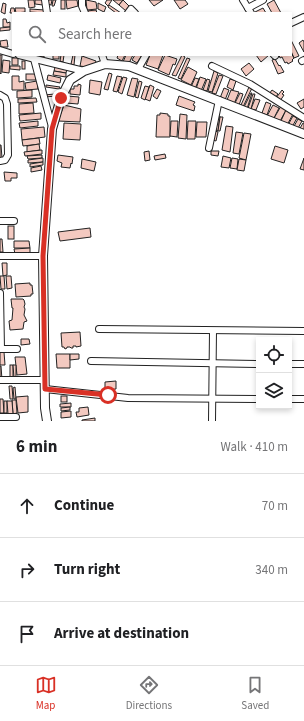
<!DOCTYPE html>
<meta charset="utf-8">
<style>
body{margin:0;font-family:"Source Sans 3",sans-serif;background:#f2f2f2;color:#202124}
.controls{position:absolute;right:12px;bottom:12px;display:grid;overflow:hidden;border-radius:0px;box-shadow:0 2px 6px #0003}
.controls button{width:36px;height:36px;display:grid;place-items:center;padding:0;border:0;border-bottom:1px solid #e0e0e0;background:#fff;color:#202124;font:20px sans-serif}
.stop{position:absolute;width:12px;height:12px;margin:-9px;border:3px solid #d93025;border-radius:50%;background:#fff}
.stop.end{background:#d93025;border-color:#fff;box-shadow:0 1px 4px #0008}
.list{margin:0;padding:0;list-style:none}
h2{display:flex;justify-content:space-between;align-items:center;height:52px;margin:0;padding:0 16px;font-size:17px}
h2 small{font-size:13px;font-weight:400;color:#757577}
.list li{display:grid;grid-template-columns:26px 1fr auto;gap:12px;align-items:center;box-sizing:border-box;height:64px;padding:0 16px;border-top:1px solid #e0e0e0}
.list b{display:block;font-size:15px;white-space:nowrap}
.list em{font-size:13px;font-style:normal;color:#757577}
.icon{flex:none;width:22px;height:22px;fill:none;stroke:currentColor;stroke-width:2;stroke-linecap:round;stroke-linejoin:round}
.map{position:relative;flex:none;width:304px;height:421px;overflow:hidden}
.search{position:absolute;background:#fff;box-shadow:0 2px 6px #0003;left:12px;right:12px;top:12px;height:44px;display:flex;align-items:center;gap:10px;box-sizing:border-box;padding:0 14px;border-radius:0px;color:#757577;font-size:15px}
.sheet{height:244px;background:#fff}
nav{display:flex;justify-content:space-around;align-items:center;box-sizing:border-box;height:56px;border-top:1px solid #e0e0e0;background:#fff;font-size:11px;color:#757577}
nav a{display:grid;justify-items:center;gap:2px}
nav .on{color:#d93025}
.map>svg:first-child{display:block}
.building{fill:#f3c9c0;stroke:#222}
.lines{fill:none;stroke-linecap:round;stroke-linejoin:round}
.minor-casing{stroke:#222;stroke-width:8}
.major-casing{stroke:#222;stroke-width:10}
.minor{stroke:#fff;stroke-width:6}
.major{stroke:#fff;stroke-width:8}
.route{stroke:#d93025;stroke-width:5}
</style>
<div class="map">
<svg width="304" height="421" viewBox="0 0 304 421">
<rect width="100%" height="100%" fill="#fff"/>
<g class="building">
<path d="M28,0H34L35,7L29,8Z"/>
<path d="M35,0H43V5L35,4Z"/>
<path d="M48,0H52L51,5L47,4Z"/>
<path d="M53,0H56L54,6H52Z"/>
<rect x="61" y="0" width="4" height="9"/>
<path d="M66,0H77L78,6L67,9Z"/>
<path d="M86,0L96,2L97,9L87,10Z"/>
<path d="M107,0H112L108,6L105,3Z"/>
<path d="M113,0H123L119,5Z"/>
<path d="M123,0L130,7L126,11L119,5Z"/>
<path d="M149,0H163L154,6Z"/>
<path d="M174,0H185L188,4L180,9Z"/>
<path d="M274,0L281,13H272L267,4Z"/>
<path d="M3,3L6,4L5,14L1,12Z"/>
<path d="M98,3L106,7L104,12L98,9Z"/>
<path d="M109,5L121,13H116L108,7Z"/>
<path d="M11,8H14L15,13H10Z"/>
<path d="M15,8H25V12L16,13Z"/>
<path d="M263,8L266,13H256L255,12Z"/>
<path d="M30,9L45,10V13L30,12Z"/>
<path d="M96,10L97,13H87V11Z"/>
<path d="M3,19H6L7,23L10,22V27H3Z"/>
<path d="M10,27V30L0,31V28Z"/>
<path d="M7,40L8,47H1L0,41Z"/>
<path d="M291,40L299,56L294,58L291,51Z"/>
<path d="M303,40L304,42V52L299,43Z"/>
<path d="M291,53L294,58L292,60L293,61L288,64L287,62L285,63L282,57L280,58L279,55H291Z"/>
<path d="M0,55H2L1,74L0,73Z"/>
<path d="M30,55H44V57Z"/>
<rect x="53" y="55" width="6" height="4"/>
<path d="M61,55H64L63,62L60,61Z"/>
<path d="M73,55H75L74,65L71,64Z"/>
<path d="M118,55H125L122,61L117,58Z"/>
<path d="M126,55H133L128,65L123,62Z"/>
<path d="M135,55H142L137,63L132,60Z"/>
<path d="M150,55H163L158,69L146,65Z"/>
<path d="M165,55L177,59L175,65L173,64L169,75L158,70Z"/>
<path d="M182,55L185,57L176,76L172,75Z"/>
<path d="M256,55H269L261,62Z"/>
<path d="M82,56L96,61L94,67H87L80,66Z"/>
<rect x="12" y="58" width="6" height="7"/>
<path d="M187,58L190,59L181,79L178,78Z"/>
<path d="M275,59L279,66L280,65L284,72L278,74L272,60Z"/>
<path d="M3,60L10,61L9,73L2,72Z"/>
<rect x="22" y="61" width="3" height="8"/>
<path d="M249,63L254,69L246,76L241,69Z"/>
<path d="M10,66H20V70L10,69Z"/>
<path d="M55,67L67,69L66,73L54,71Z"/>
<path d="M188,67L197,72L191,85L181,80Z"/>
<path d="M54,71L66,73V77L53,75Z"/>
<path d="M214,71L218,73L212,92L208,91Z"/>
<path d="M109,73L112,74L108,90L104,89Z"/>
<rect x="26" y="74" width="10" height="6"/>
<path d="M48,75L61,78L60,83L47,80Z"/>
<path d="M219,75L223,76L216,94L212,93Z"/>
<path d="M12,76H19V82L24,81V90H12Z"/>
<path d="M117,76L122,77L117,92L113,91Z"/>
<path d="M123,77L127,78L122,94L118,92Z"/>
<path d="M200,77L206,79L201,91L196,89Z"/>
<path d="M132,78L138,79L134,97L127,95Z"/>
<path d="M195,78L199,79L195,89L191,87Z"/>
<path d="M207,79L210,80L207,91L203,90Z"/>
<path d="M230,79L236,81L233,90L227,87Z"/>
<path d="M90,80L102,82L100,95L89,93Z"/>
<path d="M37,81L38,89L26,90L25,83Z"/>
<path d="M139,81L142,82L138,98L135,97Z"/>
<path d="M78,84L81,85L80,95L70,94V89H74V86H78Z"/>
<path d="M46,85L60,87L59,89L46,87Z"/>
<path d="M150,85L154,87L150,101L145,99Z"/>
<path d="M145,86L149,87L145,100L141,98Z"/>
<path d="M249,87L252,88L243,107L241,105Z"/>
<path d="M224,88L229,90L225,100L220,98Z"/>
<path d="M157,89L161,91L157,99L153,96Z"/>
<path d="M32,90V97L17,98V91Z"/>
<path d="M231,90L239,92L234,104L227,100Z"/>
<path d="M272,90L278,94L275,98L269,94Z"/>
<path d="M282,90L284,92L282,94L284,95L280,101L276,98Z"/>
<path d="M240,93L243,94L239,105L235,103Z"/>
<path d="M251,93H252L247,109L244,107Z"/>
<path d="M55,94L56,96L45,97L44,95Z"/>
<path d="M253,94H255L251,109L248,108Z"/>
<path d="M67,96L79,97L78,104L66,103Z"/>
<path d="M179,96L195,102L193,105L195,106L194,111L176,105Z"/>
<path d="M36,98L37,102L18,103V99Z"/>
<path d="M255,99L260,100L256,110L251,109Z"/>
<path d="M304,99V107L301,109L297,103Z"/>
<path d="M266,102L271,104L267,115L262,113Z"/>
<path d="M33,103L34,113L19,114V104Z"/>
<path d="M64,105L81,109L80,122L58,121Z"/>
<path d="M273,105L279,108L273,120L267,116Z"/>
<path d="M281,106L286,110L279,123L273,120Z"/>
<path d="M286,110L293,114L286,127L280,123Z"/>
<path d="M41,113V119L20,121L19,115Z"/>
<path d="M160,113L168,114V116H170V137H156L157,115H160Z"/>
<path d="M180,114L187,115L186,139L178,138Z"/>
<path d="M217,116H220L218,131L214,130Z"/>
<path d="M293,116L297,118L292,127L288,125Z"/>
<path d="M220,117H223L220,131H218Z"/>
<path d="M298,119L302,121L297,130L293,128Z"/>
<path d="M38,121V126L20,128L19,123Z"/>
<path d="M171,121H178L177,137L170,136Z"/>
<path d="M188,121H196L195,139H187Z"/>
<path d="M197,122H207L206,137H196Z"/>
<path d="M64,123L81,124L80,140L63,139Z"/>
<path d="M303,123H304V130H299Z"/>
<path d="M226,126L233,127L230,152L222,150Z"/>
<path d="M44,127L45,137L22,140L21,129Z"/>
<path d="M215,131L218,132L216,141L213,140Z"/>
<path d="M236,132L243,133L239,154L233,153Z"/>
<path d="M244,133L251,134L246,160L239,158Z"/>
<path d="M39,138L40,144L23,146L22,140Z"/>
<path d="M39,144L40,150L27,152V146Z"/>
<path d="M0,145H1L2,158H0Z"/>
<path d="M275,146L288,150L284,163L271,159Z"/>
<path d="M42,150V154L25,156L24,152Z"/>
<path d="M149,151L150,160L145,161L144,152Z"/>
<path d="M211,151H219L218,156L211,155Z"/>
<path d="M165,154L166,158L155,160L154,156Z"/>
<path d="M42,155V158L28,159L27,156Z"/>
<path d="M58,155L73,157L72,164L71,163L70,168L61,167L62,163L57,161Z"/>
<path d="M223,156L231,158L229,168L221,167Z"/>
<path d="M43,158V162L28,163V160Z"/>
<path d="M232,158L238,159L237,169L230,168Z"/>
<path d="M304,158V170L300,169Z"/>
<path d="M82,159L96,162L94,171L81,168Z"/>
<path d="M239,159L246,160L244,171L237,170Z"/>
<path d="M43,162V165L30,167V164Z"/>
<path d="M41,166L42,170L31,172V168Z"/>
<path d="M4,172L17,173V178H11V181H5Z"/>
<rect x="8" y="226" width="6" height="13"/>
<path d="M90,228L91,237L60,241L58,232Z"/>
<path d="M0,239H2L3,252H0Z"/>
<path d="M14,241H29L30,248H14Z"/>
<path d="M30,248V254H15L14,249Z"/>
<path d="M2,263H7V275L3,276Z"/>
<path d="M0,276H4L5,289H1Z"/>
<path d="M6,276H11L12,288L7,289Z"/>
<path d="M30,283V285H32L33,294H31V296L16,297L15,284Z"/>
<path d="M11,299H23L24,300L25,304L24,307L25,309L24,315L27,321L24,322L23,329L10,330L9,321L12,320L13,308H12Z"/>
<path d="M80,332L81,346L76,347V346H73V348H71L70,347H67V348L65,349L64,347H62L61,333Z"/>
<path d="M21,339H29L30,344L21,345Z"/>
<path d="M0,352H4L5,365H0Z"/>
<path d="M56,354H70V368H57Z"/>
<path d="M70,354H79V359L70,360Z"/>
<path d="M15,357H25L27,374L17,375Z"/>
<rect x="10" y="365" width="3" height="13"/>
<path d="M13,365H16V378H14Z"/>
<path d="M0,366H1L2,380H0Z"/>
<path d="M116,381V389L105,390V382Z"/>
<path d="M9,386H12L13,399H10Z"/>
<path d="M15,387L16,399H14L13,388Z"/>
<path d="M28,396V412L18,413L16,397Z"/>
<rect x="61" y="396" width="6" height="6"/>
<path d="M0,399H3L4,413H0Z"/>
<path d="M12,400H16L17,413L13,414Z"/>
<rect x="4" y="401" width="3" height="12"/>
<path d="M7,401H12L13,414H8Z"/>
<path d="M71,403V407H60V404Z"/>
<path d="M70,407V410L61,411V408Z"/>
<path d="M88,407L89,415L77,417L76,412H79V408Z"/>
<path d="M71,411V417L61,418V412Z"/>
<path d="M95,418V421H82V420Z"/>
</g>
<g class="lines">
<defs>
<g id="minor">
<path d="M45,0L47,13"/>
<path d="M82,0V6L85,13"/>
<path d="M243,0L251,13"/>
<path d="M248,8L263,0"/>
<path d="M128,13L131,9L135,13"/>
<path d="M291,23L304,17"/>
<path d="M0,50L13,54"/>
<path d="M19,55L84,71"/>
<path d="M102,55L105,64"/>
<path d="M274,55L275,56"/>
<path d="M34,59L52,127"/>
<path d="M302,61L304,60"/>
<path d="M212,66L250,84L304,118"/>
<path d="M138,69L146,55"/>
<path d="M0,95L5,98L7,104L8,155L5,160L0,161"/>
<path d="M209,148L219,100"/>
<path d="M0,221H14"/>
<path d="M0,256H43"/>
<path d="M0,293L1,349"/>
<path d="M99,329L304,331"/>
<path d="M0,349H17"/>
<path d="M91,361L259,364"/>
<path d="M289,364H304"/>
<path d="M0,380H45"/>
<path d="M45,389L128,398L259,399"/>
<path d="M289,399H304"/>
<path d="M0,417H16"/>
<path d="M212,421L213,331"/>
</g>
<path id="major" d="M47,421L45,408L43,256L52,129L61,98L70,80L84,71L105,64L129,66L304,134"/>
</defs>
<use href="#minor" class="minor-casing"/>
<use href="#major" class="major-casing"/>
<use href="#minor" class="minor"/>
<use href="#major" class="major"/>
</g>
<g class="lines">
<path class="route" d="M61,98L52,129L43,256L45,389L108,395"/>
</g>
</svg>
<div class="controls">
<button><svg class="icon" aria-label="locate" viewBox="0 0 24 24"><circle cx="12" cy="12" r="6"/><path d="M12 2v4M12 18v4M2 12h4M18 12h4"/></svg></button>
<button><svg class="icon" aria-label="layers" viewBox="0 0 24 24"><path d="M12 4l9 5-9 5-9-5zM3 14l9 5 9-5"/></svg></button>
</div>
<div class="stop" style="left:108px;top:395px"></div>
<div class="stop end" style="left:61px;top:98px"></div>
<div class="search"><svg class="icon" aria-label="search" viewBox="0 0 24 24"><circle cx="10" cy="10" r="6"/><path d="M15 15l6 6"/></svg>Search here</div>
</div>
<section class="sheet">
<h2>6 min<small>Walk · 410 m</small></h2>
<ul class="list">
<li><svg class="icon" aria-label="ahead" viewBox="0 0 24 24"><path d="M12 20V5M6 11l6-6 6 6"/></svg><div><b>Continue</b></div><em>70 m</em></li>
<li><svg class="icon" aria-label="right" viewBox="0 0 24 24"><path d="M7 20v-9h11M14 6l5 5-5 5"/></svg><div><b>Turn right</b></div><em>340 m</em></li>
<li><svg class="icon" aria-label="arrive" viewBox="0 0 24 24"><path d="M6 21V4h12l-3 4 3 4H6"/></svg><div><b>Arrive at destination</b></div></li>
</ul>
</section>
<nav>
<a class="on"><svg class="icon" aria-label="map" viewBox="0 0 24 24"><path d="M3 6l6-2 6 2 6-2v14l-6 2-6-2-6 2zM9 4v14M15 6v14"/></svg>Map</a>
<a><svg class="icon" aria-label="directions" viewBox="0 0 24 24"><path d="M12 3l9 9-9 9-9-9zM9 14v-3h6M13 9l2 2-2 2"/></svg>Directions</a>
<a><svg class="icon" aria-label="saved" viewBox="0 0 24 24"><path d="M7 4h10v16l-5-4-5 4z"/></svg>Saved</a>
</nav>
